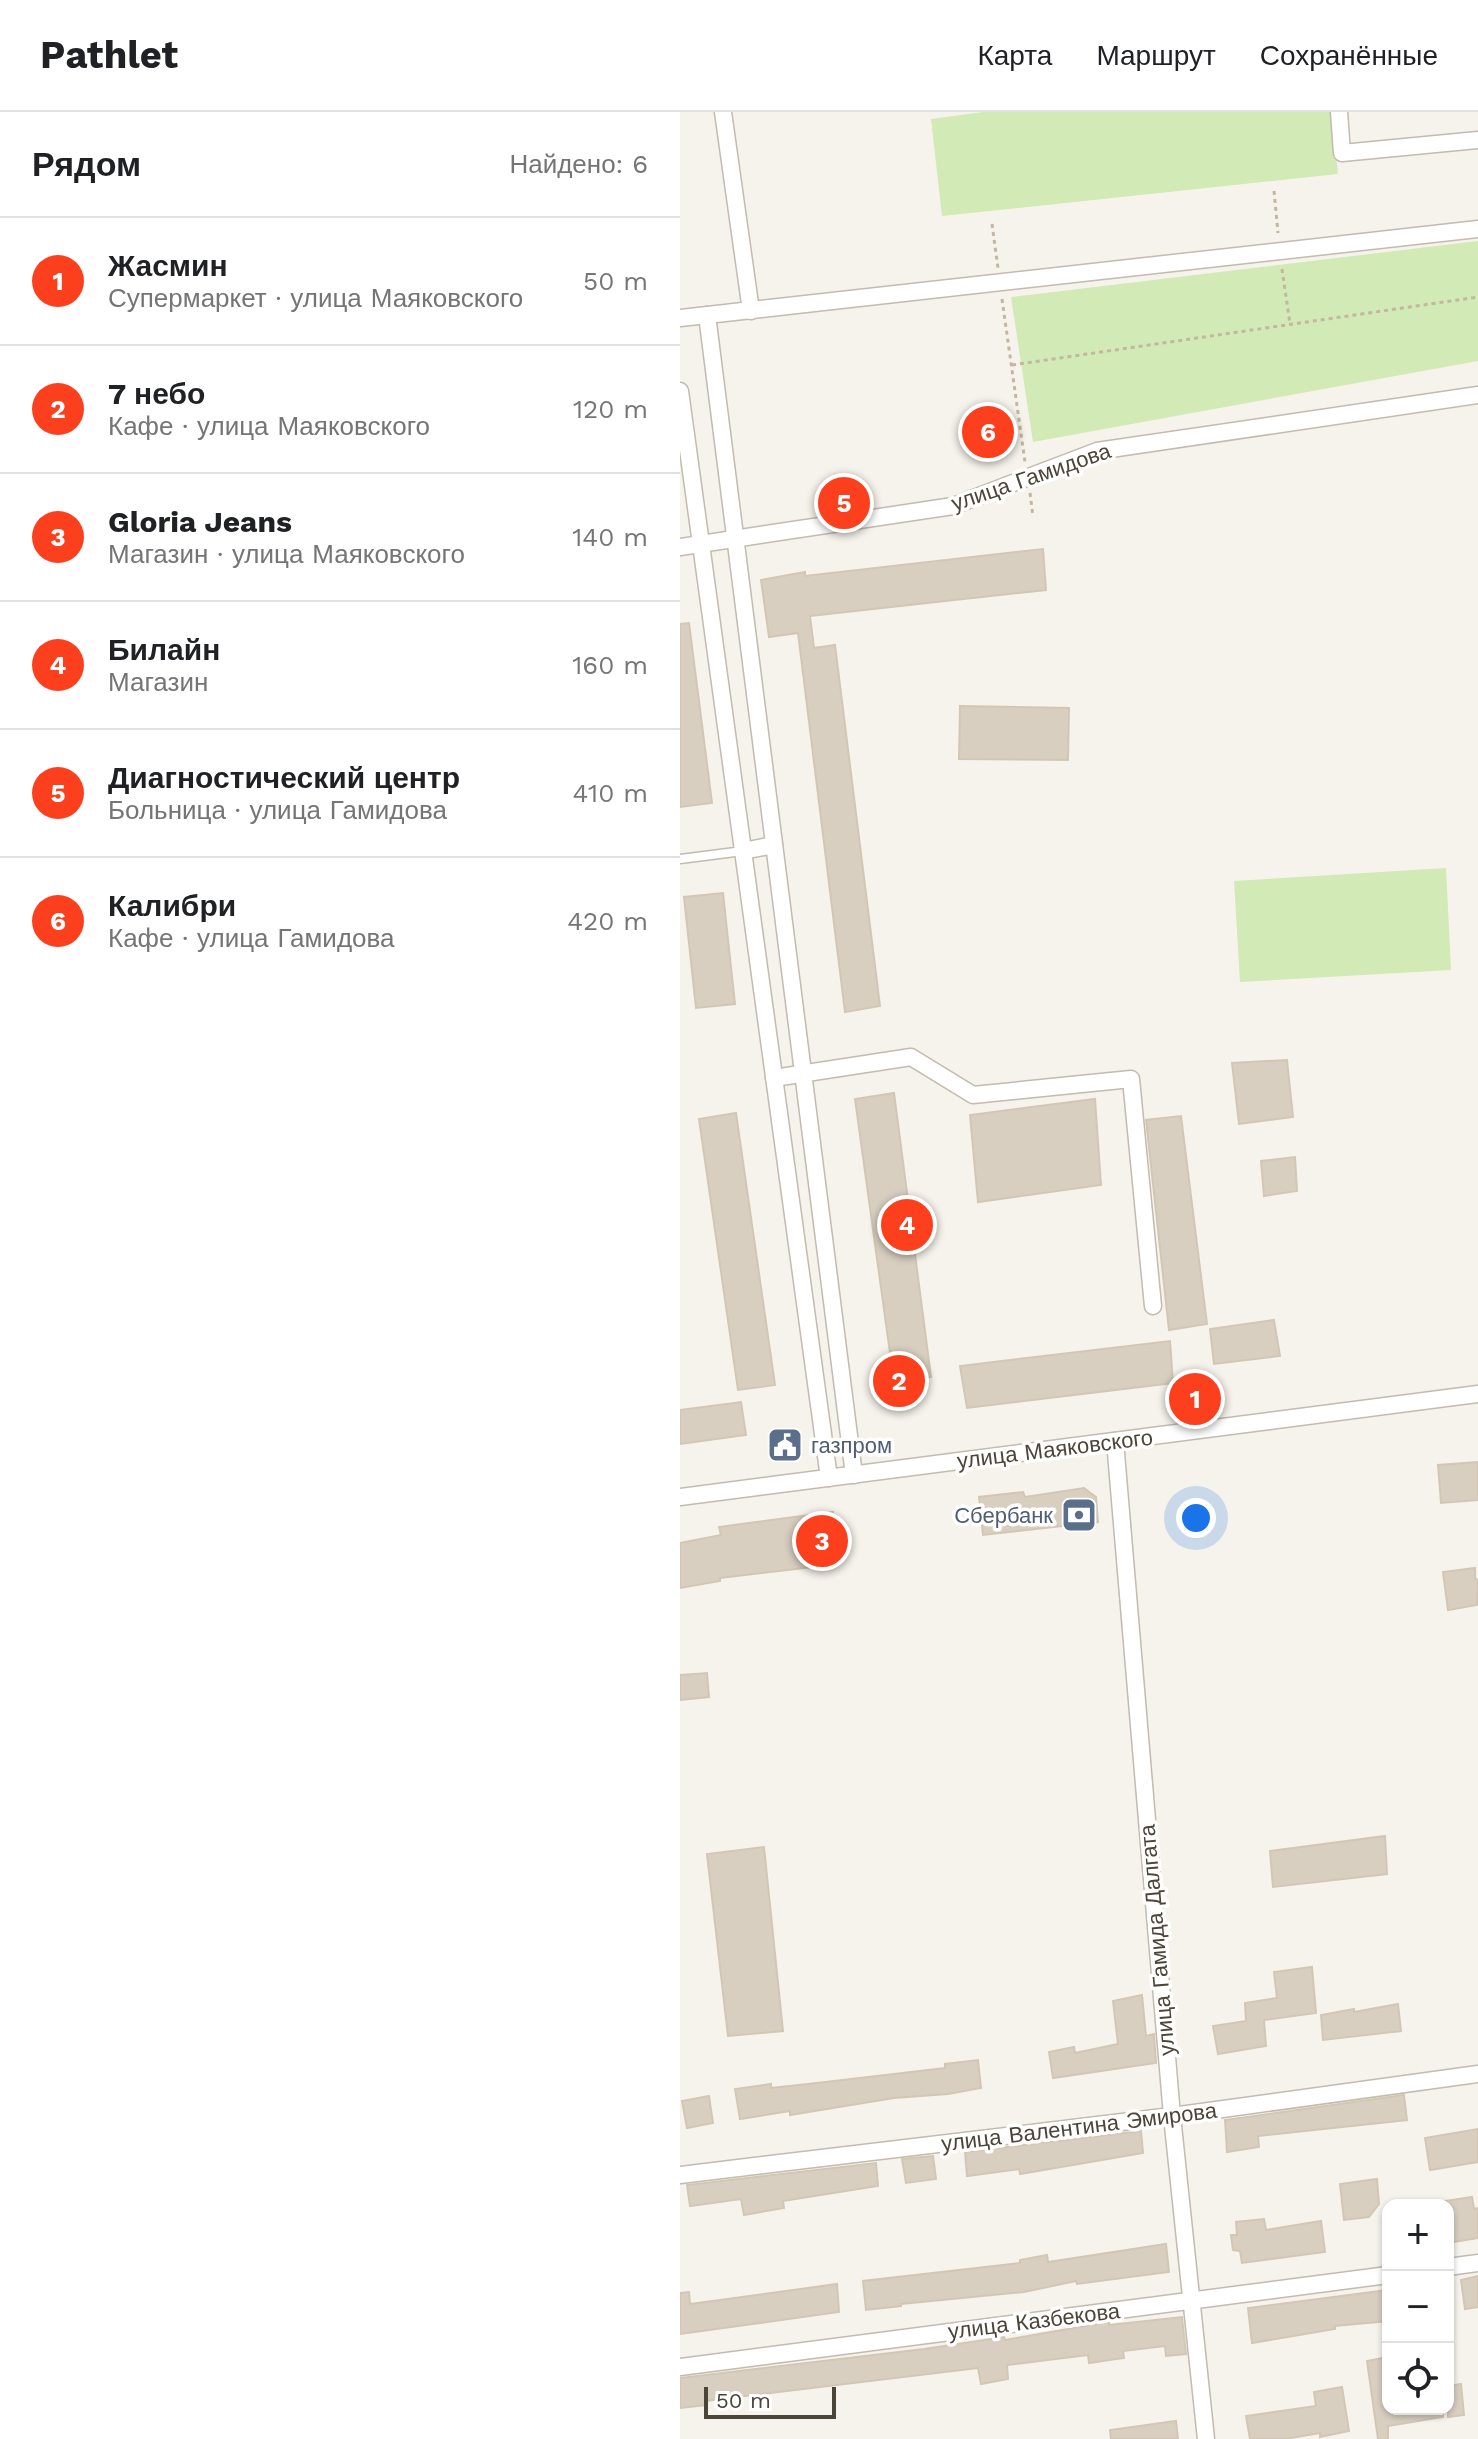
<!DOCTYPE html>
<html lang="ru">
<meta charset="utf-8">
<style>
body{margin:0;font-family:"Work Sans",sans-serif;background:#f2f2f2;color:#202124}
.controls{position:absolute;right:24px;bottom:24px;display:grid;overflow:hidden;border-radius:16px;box-shadow:0 2px 6px #0004}
.controls button{width:72px;height:72px;display:grid;place-items:center;padding:0;border:0;border-bottom:2px solid #e0e0e0;background:#fff;color:#202124;font:40px sans-serif}
.scale{position:absolute;left:24px;bottom:20px;width:132px;box-sizing:border-box;padding-left:8px;border:4px solid #4b4439;border-top:0;font-size:22px;line-height:28px;white-space:nowrap;color:#4b4439;-webkit-text-stroke:6px #fff;paint-order:stroke}
.you{position:absolute;left:516px;top:1406px;width:28px;height:28px;margin:-20px;border:6px solid #fff;border-radius:50%;background:#1a73e8;box-shadow:0 0 0 12px #1a73e833}
.badge{display:grid;place-items:center;width:52px;height:52px;border-radius:50%;background:#fc3f1d;color:#fff;font-size:26px;font-weight:700}
.pin{position:absolute;translate:-50% -50%;border:4px solid #fff;box-shadow:0 2px 8px #0006}
.list{margin:0;padding:0;list-style:none}
h2{display:flex;justify-content:space-between;align-items:center;height:104px;margin:0;padding:0 32px;font-size:34px}
h2 small{font-size:26px;font-weight:400;color:#757577}
.list li{display:grid;grid-template-columns:52px 1fr auto;gap:24px;align-items:center;box-sizing:border-box;height:128px;padding:0 32px;border-top:2px solid #e0e0e0}
.list b{display:block;font-size:30px;white-space:nowrap}
.list p{margin:0;font-size:26px;white-space:nowrap;color:#757577}
.list em{font-size:26px;font-style:normal;color:#757577}
.icon{flex:none;width:44px;height:44px;fill:none;stroke:currentColor;stroke-width:2;stroke-linecap:round;stroke-linejoin:round}
.map{position:relative;flex:none;width:798px;height:2327px;overflow:hidden}
header{display:flex;align-items:center;gap:48px;box-sizing:border-box;height:112px;padding:0 40px;background:#fff;border-bottom:2px solid #e0e0e0}
header strong{font-size:38px}
nav{display:flex;gap:44px;margin-inline-start:auto;font-size:28px}
main{display:flex}
aside{flex:1;background:#fff}
.map>svg:first-child{display:block}
.green{fill:#d2eab5}
.building{fill:#d8cfc1;stroke:#d3c7b4;stroke-width:2}
.lines{fill:none;stroke-linecap:round;stroke-linejoin:round}
.service-casing{stroke:#c2bbae;stroke-width:11}
.minor-casing{stroke:#c2bbae;stroke-width:19}
.path{stroke:#c4b79f;stroke-width:3;stroke-dasharray:4 4;stroke-linecap:butt}
.service{stroke:#fff;stroke-width:8}
.minor{stroke:#fff;stroke-width:16}
.labels{text-anchor:middle;dominant-baseline:central;stroke-width:7;stroke-linejoin:round;paint-order:stroke}
.street-label{font-size:22px;fill:#4b4439;stroke:#fff}
.service-label{font-size:22px;fill:#4e5e75;stroke:#fff;text-anchor:start}
</style>
<header>
<strong>Pathlet</strong>
<nav><a>Карта</a><a>Маршрут</a><a>Сохранённые</a></nav>
</header>
<main>
<aside>
<h2>Рядом<small>Найдено: 6</small></h2>
<ul class="list">
<li><span class="badge">1</span><div><b>Жасмин</b><p>Супермаркет · улица Маяковского</p></div><em>50 m</em></li>
<li><span class="badge">2</span><div><b>7 небо</b><p>Кафе · улица Маяковского</p></div><em>120 m</em></li>
<li><span class="badge">3</span><div><b>Gloria Jeans</b><p>Магазин · улица Маяковского</p></div><em>140 m</em></li>
<li><span class="badge">4</span><div><b>Билайн</b><p>Магазин</p></div><em>160 m</em></li>
<li><span class="badge">5</span><div><b>Диагностический центр</b><p>Больница · улица Гамидова</p></div><em>410 m</em></li>
<li><span class="badge">6</span><div><b>Калибри</b><p>Кафе · улица Гамидова</p></div><em>420 m</em></li>
</ul>
</aside>
<div class="map">
<svg width="798" height="2327" viewBox="0 0 798 2327">
<rect width="100%" height="100%" fill="#f6f3ec"/>
<g class="green">
<path d="M303,0H651L658,62L262,104L251,7Z"/>
<path d="M798,129V249L353,330L331,185Z"/>
<path d="M766,756L771,858L560,870L554,769Z"/>
</g>
<g class="building">
<path d="M363,437L366,478L130,504L134,536L155,533L200,894L165,900L118,521L89,525L81,468L125,460V464Z"/>
<path d="M9,511L32,691L0,695V512Z"/>
<path d="M280,594L389,596L388,648L279,647Z"/>
<path d="M43,781L55,892L16,896L4,785Z"/>
<path d="M607,948L613,1005L559,1012L552,951Z"/>
<path d="M214,981L251,1265L214,1270L175,987Z"/>
<path d="M415,987L421,1073L298,1090L290,1003Z"/>
<path d="M56,1001L95,1273L58,1278L19,1007Z"/>
<path d="M501,1004L527,1212L489,1218L466,1008Z"/>
<path d="M615,1045L617,1079L584,1084L581,1049Z"/>
<path d="M594,1208L600,1244L534,1252L530,1217Z"/>
<path d="M490,1229L493,1271L287,1296L280,1254Z"/>
<path d="M61,1290L66,1323L0,1332V1298Z"/>
<path d="M798,1350V1388L761,1391L758,1353Z"/>
<path d="M404,1376L416,1385L418,1410L303,1423L299,1385L343,1380L345,1385Z"/>
<path d="M153,1400L158,1452L40,1466V1469L0,1476V1431L41,1423L39,1415Z"/>
<path d="M795,1456V1466L798,1468L797,1493L768,1498L763,1460Z"/>
<path d="M27,1561L29,1585L0,1588V1563Z"/>
<path d="M705,1724L707,1762L593,1775L590,1739Z"/>
<path d="M84,1735L103,1919L48,1924L27,1742Z"/>
<path d="M632,1855L636,1901L584,1908L586,1934L538,1942L533,1914L566,1909L565,1891L597,1886L594,1860Z"/>
<path d="M462,1883L466,1924L474,1922L476,1951L373,1966L369,1940L394,1935L395,1941L438,1932L433,1889Z"/>
<path d="M718,1892L721,1919L643,1928L641,1903L674,1897V1900Z"/>
<path d="M298,1948L301,1976L268,1982L214,1986L110,2003V1999L60,2007L55,1977L91,1972V1976L137,1971L265,1956V1952Z"/>
<path d="M724,1983L727,2008L578,2024L579,2035L547,2040L545,2008Z"/>
<path d="M29,1984L33,2011L7,2016L2,1989Z"/>
<path d="M798,2017V2050L750,2058L745,2026Z"/>
<path d="M461,2019L463,2041L340,2062L339,2057L287,2064L285,2040Z"/>
<path d="M253,2044L256,2067L226,2071L222,2047Z"/>
<path d="M196,2051L198,2074L103,2089L104,2096L64,2103L61,2087L10,2094L7,2073Z"/>
<path d="M697,2067L699,2092L689,2105L664,2108L660,2072Z"/>
<path d="M792,2085L794,2097L798,2096V2126L773,2130L765,2089Z"/>
<path d="M584,2107L586,2118L641,2109L645,2140L562,2151L560,2139L553,2138L551,2123H557L556,2110Z"/>
<path d="M486,2132L489,2160L397,2172L396,2169L344,2180L221,2192V2194L186,2198L183,2169L340,2151V2148L367,2143L368,2150Z"/>
<path d="M798,2164V2195L785,2197L781,2168Z"/>
<path d="M157,2172L159,2200L0,2222V2181L9,2180L10,2192Z"/>
<path d="M708,2178V2209L655,2214V2217L572,2231L568,2196Z"/>
<path d="M502,2205L506,2242L486,2244L485,2234L443,2239L444,2246L409,2251L408,2243L327,2253L328,2267L301,2272L298,2256L73,2283L26,2289V2293L0,2296V2266L244,2237L324,2225L325,2228L429,2210V2213Z"/>
<path d="M708,2245V2297H762L763,2305L708,2314V2327H698L687,2249Z"/>
<path d="M781,2272L784,2303L768,2305V2274Z"/>
<path d="M662,2275L669,2319L640,2325V2321L605,2327H570L566,2304L636,2294L634,2280Z"/>
<path d="M496,2309L498,2327H431L430,2318Z"/>
</g>
<g class="lines">
<defs>
<path id="service" d="M0,747L63,739"/>
<g id="minor">
<path d="M43,0L71,199"/>
<path d="M659,0L662,41L798,28"/>
<path d="M27,203L174,1363"/>
<path d="M0,206L798,117"/>
<path d="M0,279L149,1366"/>
<path d="M0,435L273,394L417,339L798,283"/>
<path d="M63,739L94,733"/>
<path d="M94,966L231,945L293,983L451,967L473,1194"/>
<path d="M435,1329L492,2004L526,2327"/>
<path d="M0,1385L798,1282"/>
<path d="M0,2063L492,2004L798,1962"/>
<path d="M768,2155L798,2151"/>
<path d="M0,2255L708,2163"/>
</g>
</defs>
<use href="#service" class="service-casing"/>
<use href="#minor" class="minor-casing"/>
<g class="path">
<path d="M594,79L598,121"/>
<path d="M312,112L318,156"/>
<path d="M602,157L610,212"/>
<path d="M322,187L345,350"/>
<path d="M332,253L798,185"/>
<path d="M350,381L353,405"/>
</g>
<use href="#service" class="service"/>
<use href="#minor" class="minor"/>
</g>
<defs>
<symbol id="civic-square" viewBox="-11 -11 22 22"><rect x="-9" y="-9" width="18" height="18" rx="4" fill="#5c6f8a" stroke="#fff"/><path d="M-.6-6.5H3V-4.5H.6V-3L4-1V1h2V6H-6V1h2V-1L-.6-3ZM-1.2 2.5V6h2.4V2.5Z" fill="#fff"/></symbol>
<symbol id="bank-square" viewBox="-11 -11 22 22"><rect x="-9" y="-9" width="18" height="18" rx="4" fill="#5c6f8a" stroke="#fff"/><path d="M-6-4H6V4H-6ZM0-2.3a2.3 2.3 0 1 0 0 4.6a2.3 2.3 0 1 0 0-4.6Z" fill="#fff"/></symbol>
</defs>
<g fill-rule="evenodd">
<use href="#civic-square" x="85" y="1313" width="40" height="40"/>
<use href="#bank-square" x="379" y="1383" width="40" height="40"/>
</g>
<g class="labels">
<g class="street-label">
<text transform="translate(351 365) rotate(-19)">улица Гамидова</text>
<text transform="translate(375 1337) rotate(-7)">улица Маяковского</text>
<text transform="translate(477 1828) rotate(-95)">улица Гамида Далгата</text>
<text transform="translate(399 2015) rotate(-7)">улица Валентина Эмирова</text>
<text transform="translate(354 2209) rotate(-7)">улица Казбекова</text>
</g>
<g class="service-label">
<text x="131" y="1333">газпром</text>
<text x="373" y="1403" text-anchor="end">Сбербанк</text>
</g>
</g>
</svg>
<div class="controls">
<button>+</button>
<button>−</button>
<button><svg class="icon" aria-label="locate" viewBox="0 0 24 24"><circle cx="12" cy="12" r="6"/><path d="M12 2v4M12 18v4M2 12h4M18 12h4"/></svg></button>
</div>
<div class="scale">50 m</div>
<div class="you"></div>
<div class="pin badge" style="left:515px;top:1287px">1</div>
<div class="pin badge" style="left:219px;top:1269px">2</div>
<div class="pin badge" style="left:142px;top:1429px">3</div>
<div class="pin badge" style="left:227px;top:1113px">4</div>
<div class="pin badge" style="left:164px;top:391px">5</div>
<div class="pin badge" style="left:308px;top:320px">6</div>
</div>
</main>
